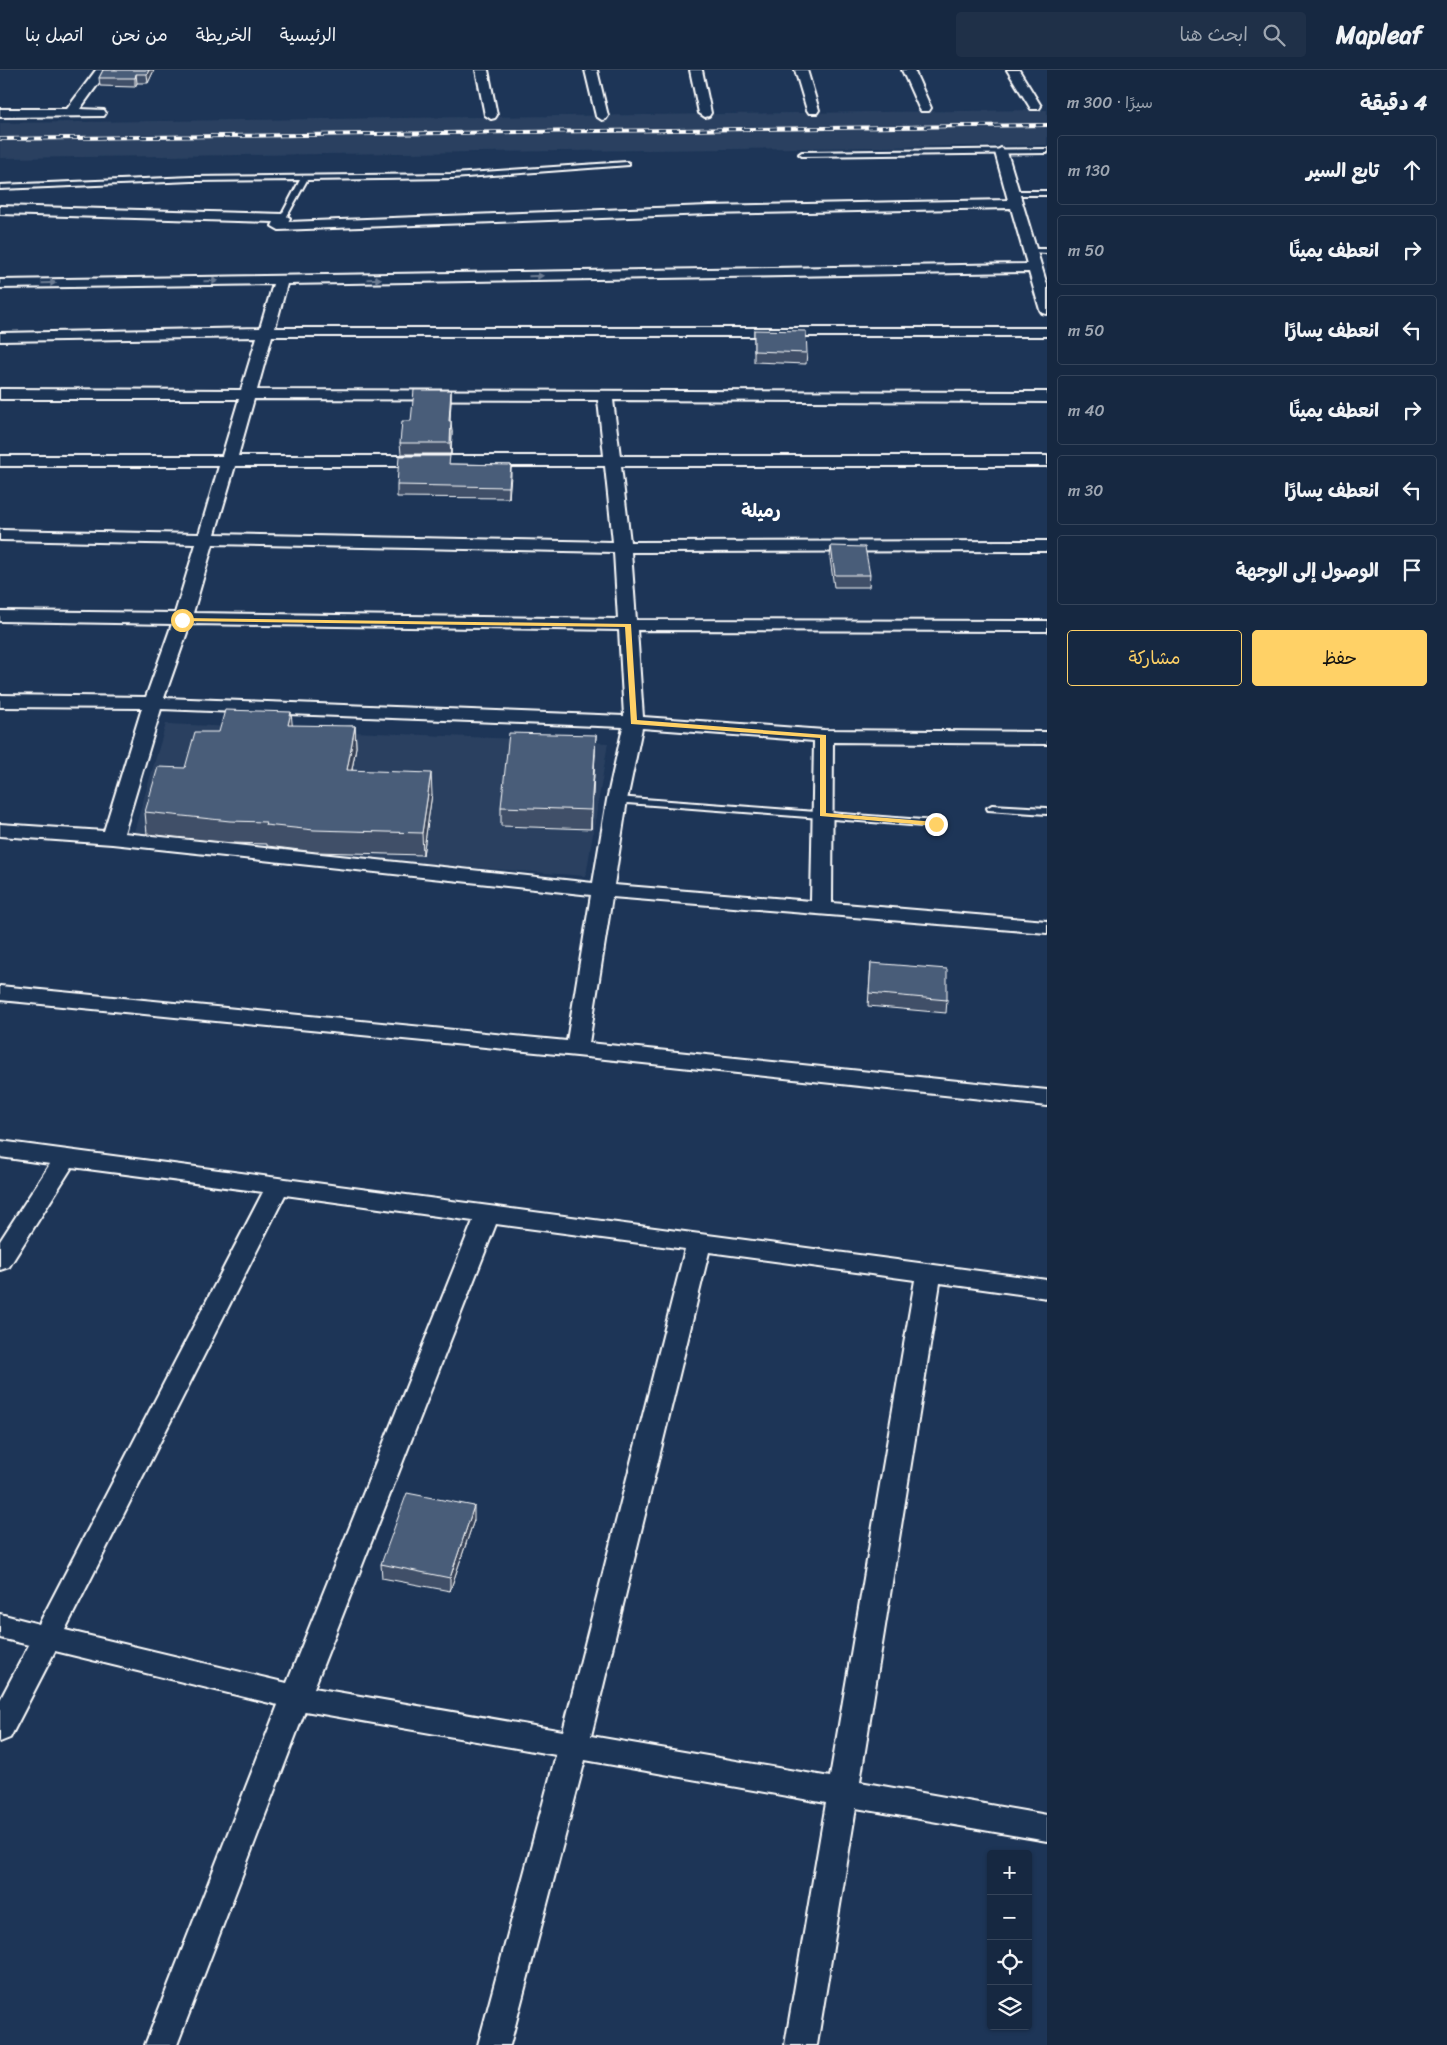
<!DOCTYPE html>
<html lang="ar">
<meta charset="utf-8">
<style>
body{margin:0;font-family:Sriracha,"Playpen Sans Arabic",sans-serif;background:#1f3048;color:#f1f3f6;direction:rtl}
.controls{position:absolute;right:15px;bottom:15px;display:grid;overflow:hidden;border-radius:5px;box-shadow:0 1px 4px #0004}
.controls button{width:45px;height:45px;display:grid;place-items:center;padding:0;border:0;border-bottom:1px solid #35445a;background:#162841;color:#f1f3f6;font:25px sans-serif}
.stop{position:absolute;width:15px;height:15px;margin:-11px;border:4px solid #ffd166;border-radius:50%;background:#fff}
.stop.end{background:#ffd166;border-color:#fff;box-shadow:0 1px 5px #0008}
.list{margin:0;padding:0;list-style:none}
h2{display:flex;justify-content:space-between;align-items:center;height:65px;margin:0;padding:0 20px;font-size:21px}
h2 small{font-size:16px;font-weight:400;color:#9ea6b1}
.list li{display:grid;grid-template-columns:32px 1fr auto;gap:15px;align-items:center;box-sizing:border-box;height:70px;margin:0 10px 10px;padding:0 10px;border:1px solid #35445a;border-radius:5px}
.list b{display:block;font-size:19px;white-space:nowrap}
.list em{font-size:16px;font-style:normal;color:#9ea6b1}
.actions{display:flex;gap:10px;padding:15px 20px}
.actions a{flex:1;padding:11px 0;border:1px solid #ffd166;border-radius:5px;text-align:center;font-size:18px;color:#ffd166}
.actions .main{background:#ffd166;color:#111}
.icon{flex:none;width:28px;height:28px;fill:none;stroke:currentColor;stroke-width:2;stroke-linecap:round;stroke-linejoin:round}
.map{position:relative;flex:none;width:1047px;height:1975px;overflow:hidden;direction:ltr}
header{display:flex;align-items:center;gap:30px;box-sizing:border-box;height:70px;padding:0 25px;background:#162841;border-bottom:1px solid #35445a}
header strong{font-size:24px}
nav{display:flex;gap:28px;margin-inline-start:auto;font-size:18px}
.search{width:350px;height:45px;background:#1f3048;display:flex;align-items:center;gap:12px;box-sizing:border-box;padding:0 18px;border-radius:5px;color:#9ea6b1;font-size:19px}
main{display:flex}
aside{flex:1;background:#162841}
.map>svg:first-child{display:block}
.built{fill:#2a4161}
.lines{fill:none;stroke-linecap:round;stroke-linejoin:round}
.lane-casing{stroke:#fff;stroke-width:4}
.street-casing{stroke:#fff;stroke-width:4}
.lane{fill:#1d3557;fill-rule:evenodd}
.street{fill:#1d3557;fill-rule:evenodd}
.rail-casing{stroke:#fff;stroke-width:4}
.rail{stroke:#1d3557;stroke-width:2.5;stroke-dasharray:7;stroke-linecap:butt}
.wall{fill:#405068;stroke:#fff}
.shaded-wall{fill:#344155;stroke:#fff}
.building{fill:#4a5d79;stroke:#fff}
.oneway{fill:#6c7c92}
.route{fill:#ffd166}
.labels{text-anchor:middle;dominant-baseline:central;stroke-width:4.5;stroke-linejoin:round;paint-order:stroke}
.far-district-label{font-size:18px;font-weight:bold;fill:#fff;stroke:#1d3557}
</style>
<header>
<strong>Mapleaf</strong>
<div class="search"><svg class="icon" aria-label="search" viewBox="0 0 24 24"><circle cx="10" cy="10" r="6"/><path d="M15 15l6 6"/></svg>ابحث هنا</div>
<nav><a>الرئيسية</a><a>الخريطة</a><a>من نحن</a><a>اتصل بنا</a></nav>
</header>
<main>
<aside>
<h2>4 دقيقة<small>سيرًا · 300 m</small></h2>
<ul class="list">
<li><svg class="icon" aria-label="ahead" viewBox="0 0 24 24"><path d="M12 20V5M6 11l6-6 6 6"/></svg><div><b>تابع السير</b></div><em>130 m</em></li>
<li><svg class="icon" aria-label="right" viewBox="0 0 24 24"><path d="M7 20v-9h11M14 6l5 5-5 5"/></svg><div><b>انعطف يمينًا</b></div><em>50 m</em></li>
<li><svg class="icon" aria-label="left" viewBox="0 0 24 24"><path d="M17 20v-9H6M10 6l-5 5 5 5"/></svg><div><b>انعطف يسارًا</b></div><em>50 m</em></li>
<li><svg class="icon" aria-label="right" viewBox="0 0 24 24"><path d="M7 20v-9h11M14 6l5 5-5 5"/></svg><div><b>انعطف يمينًا</b></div><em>40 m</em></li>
<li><svg class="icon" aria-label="left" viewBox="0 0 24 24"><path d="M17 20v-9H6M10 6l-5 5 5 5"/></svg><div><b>انعطف يسارًا</b></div><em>30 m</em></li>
<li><svg class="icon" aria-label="arrive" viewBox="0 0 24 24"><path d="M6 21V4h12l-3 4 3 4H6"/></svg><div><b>الوصول إلى الوجهة</b></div></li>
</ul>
<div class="actions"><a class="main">حفظ</a><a>مشاركة</a></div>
</aside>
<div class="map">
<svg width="1047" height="1975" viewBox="0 0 1047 1975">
<rect width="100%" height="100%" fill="#1d3557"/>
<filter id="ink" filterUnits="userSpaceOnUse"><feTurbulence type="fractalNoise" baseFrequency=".02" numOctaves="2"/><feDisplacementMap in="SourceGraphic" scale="10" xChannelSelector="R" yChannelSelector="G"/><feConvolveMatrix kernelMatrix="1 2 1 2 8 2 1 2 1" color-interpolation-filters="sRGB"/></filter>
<g filter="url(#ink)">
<g class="built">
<path d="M1047,40V75L0,88V53Z"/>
<path d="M166,654L608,673L586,806L131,772Z"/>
</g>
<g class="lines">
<defs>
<g id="lane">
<path d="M1047,79V83L802,86L799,84L802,82Z"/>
<path d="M627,92L629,93V95L453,108L307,110L286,148L283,150L280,148L300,110L192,111L0,119V115L192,107L453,104Z"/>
<path d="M1047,121V125H1014L1011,123L1014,121Z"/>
<path d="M1028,179H1047V183L1030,182L1028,181Z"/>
<path d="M617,727L936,751L941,754L936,757L614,732L612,730Z"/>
<path d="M992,735L1047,738V744L988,740L987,738Z"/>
</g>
<g id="street">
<path d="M96,0H108L80,39L104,40L106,43L104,46L0,47V39H67Z"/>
<path d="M476,0H488L497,45L495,48L491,49L485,45Z"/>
<path d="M585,0H597L608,46L606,49L602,50L596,46Z"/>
<path d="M690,0H702L711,43L709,46L705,47L699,43Z"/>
<path d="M795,0H807L819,40L817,43H809L807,40Z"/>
<path d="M902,0H914L931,38L929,41H921L919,38Z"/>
<path d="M1007,0H1019L1041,36L1039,39H1031Z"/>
<path d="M1001,78L1007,82L1047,215V244L1042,243L1040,240L1029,202L287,214L275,258H1047V266H272L257,320L1047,322V332L613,330L620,386H1047V396H621L630,472L1047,471V481L631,482L636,550L1047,551V561L637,560L643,647L824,660L1047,662V674L833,672L832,833L1047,851V863L612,827L589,973L1047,1020V1036L577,986L0,930V916L567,971L591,825L112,774L0,766V754L104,761L142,638L0,637V625L146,627L172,554L0,551V541L175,543L196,474L0,470V460L199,464L219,396H0V386H222L239,329H0V319L241,320L257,267L0,271V263L260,258L273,214L0,218V210L1027,194L1011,138L709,144L279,160L272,156L274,152L0,144V136L283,144L290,148L288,152L709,136L1008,130L995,82ZM254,329L598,330L604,386H238ZM235,396H605L613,472L215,464ZM213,474L614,482L618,549L193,543ZM190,554L619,560L624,646L164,628ZM161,639L623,657L607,730L593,813L124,763ZM642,658L814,671L811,831L614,815L627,730Z"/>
<path d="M0,1071L1047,1210V1228L940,1213L860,1712L1047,1745V1771L856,1738L817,1975H785L826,1733L585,1690L510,1975H478L556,1685L305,1641L177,1975H145L278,1635L55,1581L10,1668L0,1672V1630L29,1575L0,1568V1544L39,1554L263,1122L72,1097L9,1197L0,1200V1171L50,1094L0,1087ZM285,1125L473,1151L287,1613L65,1560ZM496,1154L685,1179L563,1661L314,1618ZM709,1182L915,1210L830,1707L591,1666Z"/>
</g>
</defs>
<use href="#lane" class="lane-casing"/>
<use href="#street" class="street-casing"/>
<use href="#lane" class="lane"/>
<use href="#street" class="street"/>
<defs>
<path id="rail" d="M0,69L1047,55"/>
</defs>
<use href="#rail" class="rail-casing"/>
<use href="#rail" class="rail"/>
</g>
<g class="wall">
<path d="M103,0H154L148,13H137L135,17L100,16L99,8Z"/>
<path d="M754,260L807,283L806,294L754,292Z"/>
<path d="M451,320V331L450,351L452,362L451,384H401L400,373L411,351Z"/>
<path d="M450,394L511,395L509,428L397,427V415Z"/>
<path d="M831,476L870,505L869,517H834L830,488Z"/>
<path d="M355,656L356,677L352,700L432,724L423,785L316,782L267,776V774L232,773L147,764L145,742L219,662Z"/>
<path d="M595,684L591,759L501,756V737Z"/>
<path d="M871,893L947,930L946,943L868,936Z"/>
<path d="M474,1450L450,1521L382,1508L381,1494Z"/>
</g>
<g class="shaded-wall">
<path d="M149,0H154L148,13L147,4Z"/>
<path d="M136,4L137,13L135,17V8Z"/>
<path d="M451,320V331L449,362V351Z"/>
<path d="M451,351L452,362L451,384L450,373Z"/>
<path d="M511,395V406L509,428V417Z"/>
<path d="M291,642L293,663L288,655Z"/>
<path d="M355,656L356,677L348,721L347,700Z"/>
<path d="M596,665L595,684L591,759V740Z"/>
<path d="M431,703L432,724L423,785L422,763Z"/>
<path d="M474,1436V1450L450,1521V1508Z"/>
</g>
<g class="building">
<path d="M103,0H149L147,4H136L135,8H99Z"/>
<path d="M754,260L806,261L807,283L754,281Z"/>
<path d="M414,320H451L449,351H451L450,373H400L402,351H411Z"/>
<path d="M399,386H450L449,394L511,395L509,417L397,415Z"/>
<path d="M831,476L865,477L870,505H835Z"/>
<path d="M225,640L291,642L288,655L355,656L347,700L431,703L422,763L314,760L265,755L266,752L230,751L145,742L158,697L185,698L195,662H219Z"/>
<path d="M509,663L596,665L591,740L501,737Z"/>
<path d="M871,893L947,899V930L869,923Z"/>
<path d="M407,1423L474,1436L450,1508L381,1494Z"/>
</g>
<defs><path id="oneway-solid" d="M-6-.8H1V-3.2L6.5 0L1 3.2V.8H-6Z" transform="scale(1.25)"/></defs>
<g class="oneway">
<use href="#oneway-solid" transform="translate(536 206) rotate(-1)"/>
<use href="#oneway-solid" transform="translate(374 209) rotate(-1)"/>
<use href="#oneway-solid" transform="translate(211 211) rotate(-1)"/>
<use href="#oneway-solid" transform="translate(49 213) rotate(-1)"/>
</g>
</g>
<path class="route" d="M182,548L631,554L637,650L826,665V743L936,752L939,754L936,756L820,746V668L631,654L625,557L180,551L179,550Z"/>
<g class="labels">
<g class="far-district-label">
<text x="761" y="441">رميلة</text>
</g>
</g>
</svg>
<div class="controls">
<button>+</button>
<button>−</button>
<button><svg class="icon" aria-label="locate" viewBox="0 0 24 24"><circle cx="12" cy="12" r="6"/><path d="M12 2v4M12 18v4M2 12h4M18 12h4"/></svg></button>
<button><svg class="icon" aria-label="layers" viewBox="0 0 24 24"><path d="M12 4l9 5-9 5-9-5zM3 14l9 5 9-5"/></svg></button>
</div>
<div class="stop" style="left:182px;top:550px"></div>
<div class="stop end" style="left:936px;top:754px"></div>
</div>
</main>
